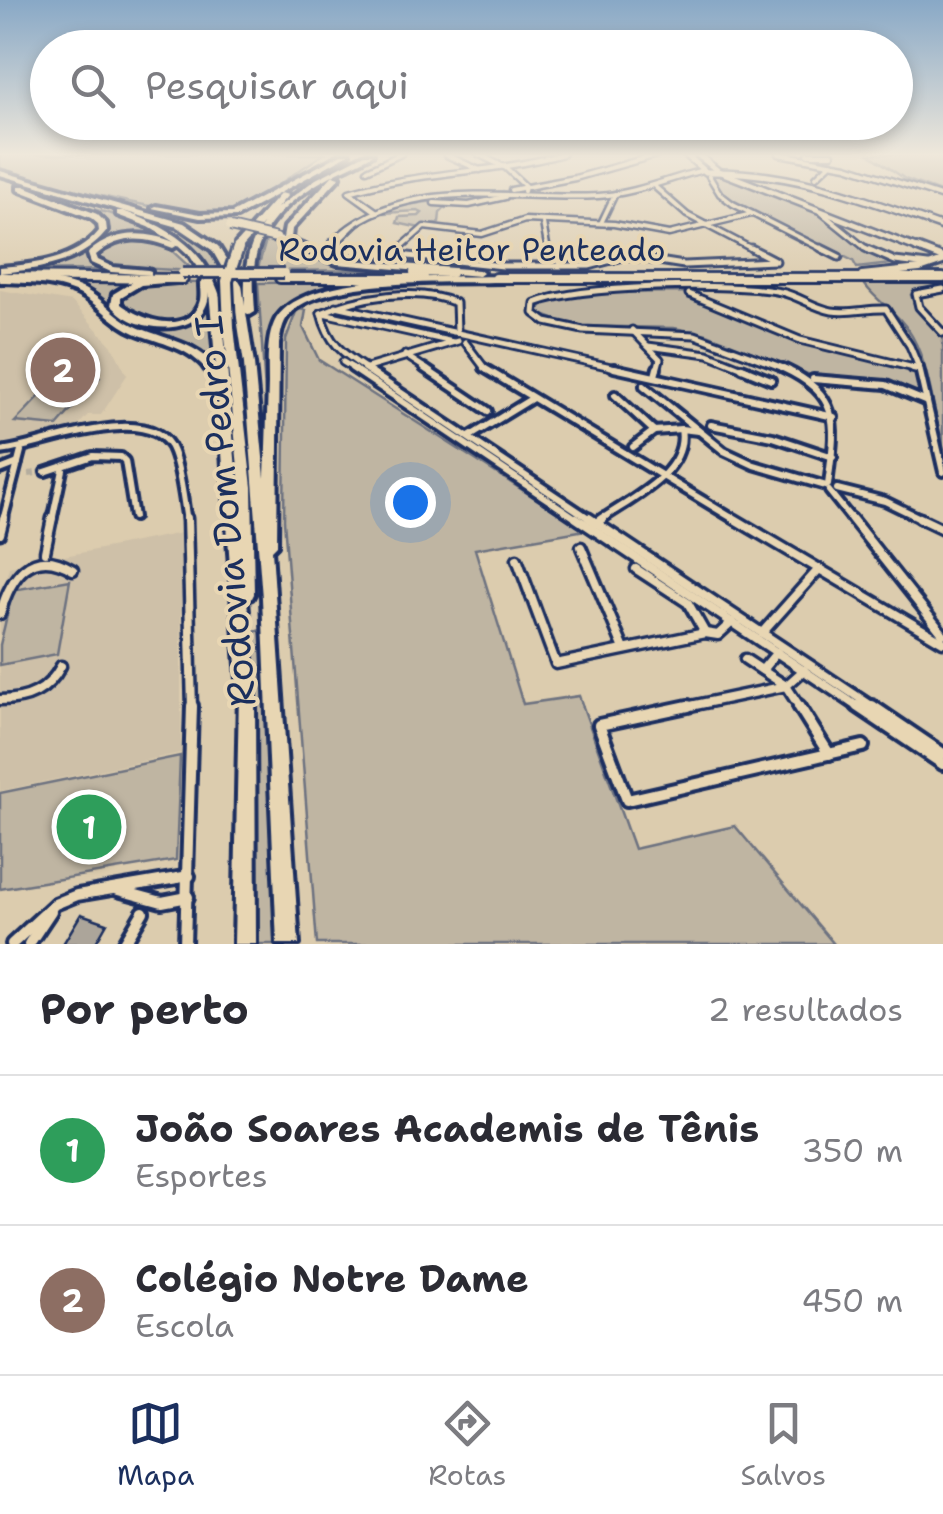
<!DOCTYPE html>
<html lang="pt">
<meta charset="utf-8">
<style>
body{margin:0;font-family:"Shantell Sans",sans-serif;background:#f2f2f3;color:#2b2b33}
.you{position:absolute;left:410px;top:502px;width:35px;height:35px;margin:-25px;border:8px solid #fff;border-radius:50%;background:#1a73e8;box-shadow:0 0 0 15px #1a73e833}
.badge{display:grid;place-items:center;width:65px;height:65px;border-radius:50%;background:#1b2f5e;color:#fff;font-size:32px;font-weight:700}
.pin{position:absolute;translate:-50% -50%;border:5px solid #fff;box-shadow:0 2px 10px #0006}
.list{margin:0;padding:0;list-style:none}
h2{display:flex;justify-content:space-between;align-items:center;height:130px;margin:0;padding:0 40px;font-size:42px}
h2 small{font-size:32px;font-weight:400;color:#7c7c81}
.list li{display:grid;grid-template-columns:65px 1fr auto;gap:30px;align-items:center;box-sizing:border-box;height:150px;padding:0 40px;border-top:2px solid #e1e1e2}
.list b{display:block;font-size:38px;white-space:nowrap}
.list p{margin:0;font-size:32px;white-space:nowrap;color:#7c7c81}
.list em{font-size:32px;font-style:normal;color:#7c7c81}
.icon{flex:none;width:55px;height:55px;fill:none;stroke:currentColor;stroke-width:2;stroke-linecap:round;stroke-linejoin:round}
.map{position:relative;flex:none;width:943px;height:944px;overflow:hidden}
.search{position:absolute;background:#fff;box-shadow:0 5px 15px #0003;left:30px;right:30px;top:30px;height:110px;display:flex;align-items:center;gap:25px;box-sizing:border-box;padding:0 35px;border-radius:55px;color:#7c7c81;font-size:38px}
.sheet{height:430px;background:#fff}
nav{display:flex;justify-content:space-around;align-items:center;box-sizing:border-box;height:140px;border-top:2px solid #e1e1e2;background:#fff;font-size:28px;color:#7c7c81}
nav a{display:grid;justify-items:center;gap:5px}
nav .on{color:#1b2f5e}
.map>svg:first-child{display:block}
.built{fill:#cec0a8}
.green{fill:#bfb5a2;stroke:#6d7280;stroke-width:2.5}
.building{fill:#aca59a;stroke:#1b2f5e;stroke-width:2.5}
.lines{fill:none;stroke-linecap:round;stroke-linejoin:round}
.street-tunnel{stroke:#b5ad9e;stroke-width:6;stroke-dasharray:6 2.5;stroke-linecap:butt}
.street-far4-casing{stroke:#1b2f5e;stroke-width:9}
.street-far3-casing{stroke:#1b2f5e;stroke-width:11}
.street-far2-casing{stroke:#1b2f5e;stroke-width:14}
.street-far1-casing{stroke:#1b2f5e;stroke-width:15}
.street-casing{stroke:#1b2f5e;stroke-width:18}
.secondary-far1-casing{stroke:#1b2f5e;stroke-width:10}
.secondary-casing{stroke:#1b2f5e;stroke-width:12}
.primary-casing{stroke:#1b2f5e;stroke-width:14}
.highway-casing{stroke:#1b2f5e;stroke-width:8}
.street-far4{stroke:#e8d6b3;stroke-width:4}
.street-far3{stroke:#e8d6b3;stroke-width:5}
.street-far2{stroke:#e8d6b3;stroke-width:6}
.street-far1{stroke:#e8d6b3;stroke-width:8}
.street{stroke:#e8d6b3;stroke-width:10}
.secondary-far1{stroke:#e8d6b3;stroke-width:5}
.secondary{stroke:#e8d6b3;stroke-width:6}
.primary{stroke:#e8d6b3;stroke-width:8}
.highway{fill:#e8d6b3;fill-rule:evenodd}
.primary-bridge-casing{stroke:#1b2f5e;stroke-width:14;stroke-linecap:butt}
.highway-bridge-far1-casing{stroke:#1b2f5e;stroke-width:12;stroke-linecap:butt}
.highway-bridge-casing{stroke:#1b2f5e;stroke-width:16;stroke-linecap:butt}
.primary-bridge{stroke:#e8d6b3;stroke-width:8}
.highway-bridge-far1{stroke:#e8d6b3;stroke-width:8}
.highway-bridge{stroke:#e8d6b3;stroke-width:10}
.labels{text-anchor:middle;dominant-baseline:central;stroke-width:8;stroke-linejoin:round;paint-order:stroke}
.far-street-label{font-size:32px;fill:#1b2f5e;stroke:#e8d6b3}
.street-label{font-size:38px;fill:#1b2f5e;stroke:#e8d6b3}
</style>
<div class="map">
<svg width="943" height="944" viewBox="0 0 943 944">
<rect width="100%" height="100%" fill="#dcccae"/>
<filter id="ink" filterUnits="userSpaceOnUse"><feTurbulence type="fractalNoise" baseFrequency=".01" numOctaves="2"/><feDisplacementMap in="SourceGraphic" scale="20" xChannelSelector="R" yChannelSelector="G"/><feConvolveMatrix kernelMatrix="1 2 1 2 8 2 1 2 1" color-interpolation-filters="sRGB"/></filter>
<g filter="url(#ink)">
<g class="built">
<path d="M0,290L72,302L112,346L127,375L101,415H88L69,435L25,446H0Z"/>
<path d="M181,533V753L0,791V601L9,567Z"/>
</g>
<g class="green">
<path d="M0,154H324C302,167 254,205 233,211C187,222 50,184 0,170Z"/>
<path d="M869,154H943V193L905,179Z"/>
<path d="M720,173L819,213L864,251L891,264L857,268L853,261L723,195L711,175Z"/>
<path d="M0,175C67,196 185,208 224,269L211,271L182,239L144,219Z"/>
<path d="M503,191L513,194L445,208L440,213L439,223L420,228L397,223L399,217L419,216L422,213L418,211L383,213L393,207Z"/>
<path d="M57,199L126,218L171,239C146,234 103,229 88,257L100,270L13,271C40,265 100,258 107,225L102,218Z"/>
<path d="M267,237L328,261L400,270L257,271Z"/>
<path d="M143,239L168,247L194,271L118,267L98,258L105,247Z"/>
<path d="M142,280L122,288L110,300C120,344 186,326 210,308L217,368L186,345L118,318L92,294L47,281Z"/>
<path d="M442,280C397,283 298,279 275,324L269,455L258,283Z"/>
<path d="M868,280L943,281V287L920,289L911,295L915,306L943,337V450C934,414 930,368 912,336C900,314 879,304 865,285Z"/>
<path d="M158,282L200,283C202,330 150,332 123,303L124,294L141,284Z"/>
<path d="M683,292L799,341L916,370L922,394L888,383L815,377L707,334L674,328L572,326L538,313L544,297L578,293Z"/>
<path d="M297,309L306,310L303,327L319,360L585,530L475,549L523,704L579,696L634,849L735,826L834,944H317L284,520L286,339Z"/>
<path d="M60,375L99,378L57,426L15,422Z"/>
<path d="M70,580L57,654L0,665V645L13,590Z"/>
<path d="M261,630L275,944H257L254,632Z"/>
<path d="M180,756L176,860L0,889V793Z"/>
</g>
<path class="building" d="M81,914L107,923L95,944H63Z"/>
<g class="lines">
<path class="street-tunnel" d="M29,474L45,472"/>
<defs>
<g id="street-far4">
<path d="M478,154L506,168L525,186L524,191"/>
<path d="M779,154L847,166L943,197"/>
<path d="M808,154H832"/>
<path d="M446,155L480,170"/>
<path d="M367,170L401,154"/>
<path d="M709,176L720,194L733,204L826,251"/>
<path d="M816,177L831,163"/>
<path d="M655,187L687,215L756,251"/>
<path d="M511,190L575,178L660,154"/>
<path d="M434,203L469,205L505,197"/>
<path d="M377,212L349,192C419,171 493,174 563,154"/>
<path d="M822,213L869,251"/>
<path d="M543,223L548,251"/>
<path d="M601,223L615,194"/>
<path d="M339,249L338,241L355,224"/>
<path d="M340,251L331,243C400,173 509,201 598,196C634,194 668,179 703,170"/>
<path d="M397,251L424,227L482,234L525,220L614,224L669,234L752,214"/>
</g>
<g id="street-far3">
<path d="M333,248L503,266H589L627,256L684,265L776,261L751,248"/>
<path d="M547,248L562,264"/>
<path d="M821,248L839,257"/>
<path d="M865,248L895,261L928,265"/>
<path d="M392,255L400,248"/>
<path d="M943,289L916,294L919,307L943,333"/>
<path d="M689,294L800,340L918,369"/>
<path d="M336,306L625,370"/>
<path d="M321,313C328,343 343,354 368,370"/>
<path d="M321,313C358,297 418,286 456,303L457,331"/>
<path d="M323,313L453,342"/>
<path d="M632,330L660,359L657,370"/>
<path d="M465,342L486,370"/>
<path d="M648,346L708,354L748,370"/>
<path d="M405,355L428,370"/>
<path d="M343,362L356,370"/>
<path d="M367,368L458,341"/>
<path d="M789,370L695,335L583,330L546,322L534,313L535,303C581,285 731,282 781,292C799,296 814,308 832,311C850,314 868,308 886,309L910,346L920,370"/>
</g>
<g id="street-far2">
<path d="M352,368L580,521"/>
<path d="M364,368L593,521"/>
<path d="M424,368L488,411"/>
<path d="M484,368L737,521"/>
<path d="M614,368L834,417"/>
<path d="M742,368L771,380"/>
<path d="M783,368C844,396 835,427 828,485"/>
<path d="M913,368L918,369"/>
<path d="M919,368L943,472"/>
<path d="M655,376L657,368"/>
<path d="M813,379L886,385L927,402"/>
<path d="M644,386L724,451L754,465L826,486"/>
<path d="M615,395L654,431L681,429"/>
<path d="M711,425L773,437L833,457"/>
<path d="M469,437L531,399"/>
<path d="M633,447L654,431"/>
<path d="M0,451C42,447 153,398 173,452C181,473 183,499 187,521"/>
<path d="M0,470L18,463"/>
<path d="M45,472L93,456L121,457L125,461L134,517"/>
<path d="M837,489L885,501L926,521"/>
<path d="M829,491L853,521"/>
<path d="M3,521L21,451"/>
<path d="M52,521L63,470"/>
<path d="M599,521C630,499 689,473 681,429L698,431"/>
</g>
<g id="street-far1">
<path d="M187,518L192,709"/>
<path d="M576,518L861,709"/>
<path d="M589,518L876,709"/>
<path d="M733,518L943,642"/>
<path d="M851,518L943,634"/>
<path d="M920,518L943,529"/>
<path d="M596,523L603,518"/>
<path d="M0,534L4,518"/>
<path d="M581,547L624,649"/>
<path d="M45,552L52,518"/>
<path d="M517,559L556,664L705,633L718,635L732,622"/>
<path d="M636,569L688,603L705,633"/>
<path d="M0,614C10,578 31,544 73,570"/>
<path d="M762,633L819,569"/>
<path d="M745,659L786,686L801,709"/>
<path d="M762,670L777,652"/>
<path d="M0,700C28,700 48,691 61,666"/>
<path d="M676,709L786,686L804,670"/>
</g>
<g id="street">
<path d="M688,706L599,725L627,800L863,746"/>
<path d="M799,706L829,754"/>
<path d="M857,706L943,764"/>
<path d="M872,706L943,754"/>
<path d="M118,890L162,902L188,897"/>
<path d="M12,944L55,904L77,895L189,876"/>
<path d="M29,944L51,911"/>
<path d="M124,944L143,912"/>
<path d="M185,944L192,706"/>
</g>
<g id="secondary-far1">
<path d="M685,154L706,172C790,170 865,199 943,227"/>
<path d="M697,154L718,171L924,251"/>
</g>
<g id="secondary">
<path d="M917,248L943,258"/>
<path d="M862,275L920,269L943,261"/>
</g>
<g id="primary">
<path d="M414,272L452,273"/>
<path d="M0,277L183,279"/>
<path d="M280,278H424"/>
<path d="M496,278H943"/>
</g>
<g id="highway">
<path d="M341,154H349L237,217L200,218L152,208L156,206L200,214L232,213Z"/>
<path d="M365,154H373C362,161 350,166 338,172C304,190 265,216 256,256C252,274 254,293 255,312L250,315L246,313L254,364L265,478C266,447 267,416 268,384C268,365 266,342 274,323C297,270 451,278 502,276L507,279L502,282C455,283 319,277 289,315C282,323 281,334 279,344L277,545L272,550L299,944H277L262,598L244,364L232,285L212,250L178,227L0,175V171L184,223L218,246L242,285L245,306C244,275 245,248 264,223L242,248H236V244L281,193L288,195L277,208L316,179Z"/>
<path d="M333,175L340,177L292,229L291,238L295,242L338,259L479,270L483,273L479,276L337,264L273,240V236L283,238L285,227Z"/>
<path d="M18,186H24L97,214L106,223L107,231C81,264 40,269 0,273V267C36,264 75,260 99,231L98,224L91,218L18,190Z"/>
<path d="M117,211H123C171,228 205,248 221,299L240,515V487L224,327L229,324L234,327L252,487L254,594L252,598L247,600L255,694L256,944H234L239,694L218,395C211,385 210,371 199,362C182,346 156,342 135,333C115,325 102,308 84,297C60,282 27,283 0,282V276C26,277 53,278 77,286C97,293 110,311 128,322C156,339 196,339 216,368L209,292C208,328 166,333 138,323C127,320 119,313 111,305L113,294L136,280L180,277V281L177,282L141,285L121,297V304C141,320 190,337 200,300C201,294 200,289 200,283L205,280L190,256L178,245L173,248C146,237 120,234 96,255L98,260L113,267L148,270L151,271V275L111,272L91,263L88,254L89,252C113,231 145,230 174,242L149,227L117,215Z"/>
</g>
</defs>
<use href="#street-far4" class="street-far4-casing"/>
<use href="#street-far3" class="street-far3-casing"/>
<use href="#street-far2" class="street-far2-casing"/>
<use href="#street-far1" class="street-far1-casing"/>
<use href="#street" class="street-casing"/>
<use href="#secondary-far1" class="secondary-far1-casing"/>
<use href="#secondary" class="secondary-casing"/>
<use href="#primary" class="primary-casing"/>
<use href="#highway" class="highway-casing"/>
<use href="#street-far4" class="street-far4"/>
<use href="#street-far3" class="street-far3"/>
<use href="#street-far2" class="street-far2"/>
<use href="#street-far1" class="street-far1"/>
<use href="#street" class="street"/>
<use href="#secondary-far1" class="secondary-far1"/>
<use href="#secondary" class="secondary"/>
<use href="#primary" class="primary"/>
<use href="#highway" class="highway"/>
<defs>
<path id="primary-bridge" d="M182,273H284"/>
<g id="highway-bridge-far1">
<path d="M230,227L276,238"/>
<path d="M237,251L239,246"/>
</g>
<path id="highway-bridge" d="M229,327L227,281L238,248"/>
</defs>
<use href="#primary-bridge" class="primary-bridge-casing"/>
<use href="#highway-bridge-far1" class="highway-bridge-far1-casing"/>
<use href="#highway-bridge" class="highway-bridge-casing"/>
<use href="#primary-bridge" class="primary-bridge"/>
<use href="#highway-bridge-far1" class="highway-bridge-far1"/>
<use href="#highway-bridge" class="highway-bridge"/>
</g>
</g>
<linearGradient id="sky" x2="0" y2="1"><stop stop-color="#88a8c6"/><stop offset="0.54" stop-color="#efe8db"/><stop offset="1" stop-color="#efe8db" stop-opacity="0"/></linearGradient>
<rect width="943" height="286" fill="url(#sky)"/>
<g class="labels">
<g class="far-street-label">
<text x="472" y="249">Rodovia Heitor Penteado</text>
</g>
<g class="street-label">
<text transform="translate(225 511) rotate(-95)">Rodovia Dom Pedro I</text>
</g>
</g>
</svg>
<div class="you"></div>
<div class="pin badge" style="left:89px;top:827px;background:#2e9e5b">1</div>
<div class="pin badge" style="left:63px;top:370px;background:#8d6e63">2</div>
<div class="search"><svg class="icon" aria-label="search" viewBox="0 0 24 24"><circle cx="10" cy="10" r="6"/><path d="M15 15l6 6"/></svg>Pesquisar aqui</div>
</div>
<section class="sheet">
<h2>Por perto<small>2 resultados</small></h2>
<ul class="list">
<li><span class="badge" style="background:#2e9e5b">1</span><div><b>João Soares Academis de Tênis</b><p>Esportes</p></div><em>350 m</em></li>
<li><span class="badge" style="background:#8d6e63">2</span><div><b>Colégio Notre Dame</b><p>Escola</p></div><em>450 m</em></li>
</ul>
</section>
<nav>
<a class="on"><svg class="icon" aria-label="map" viewBox="0 0 24 24"><path d="M3 6l6-2 6 2 6-2v14l-6 2-6-2-6 2zM9 4v14M15 6v14"/></svg>Mapa</a>
<a><svg class="icon" aria-label="directions" viewBox="0 0 24 24"><path d="M12 3l9 9-9 9-9-9zM9 14v-3h6M13 9l2 2-2 2"/></svg>Rotas</a>
<a><svg class="icon" aria-label="saved" viewBox="0 0 24 24"><path d="M7 4h10v16l-5-4-5 4z"/></svg>Salvos</a>
</nav>
